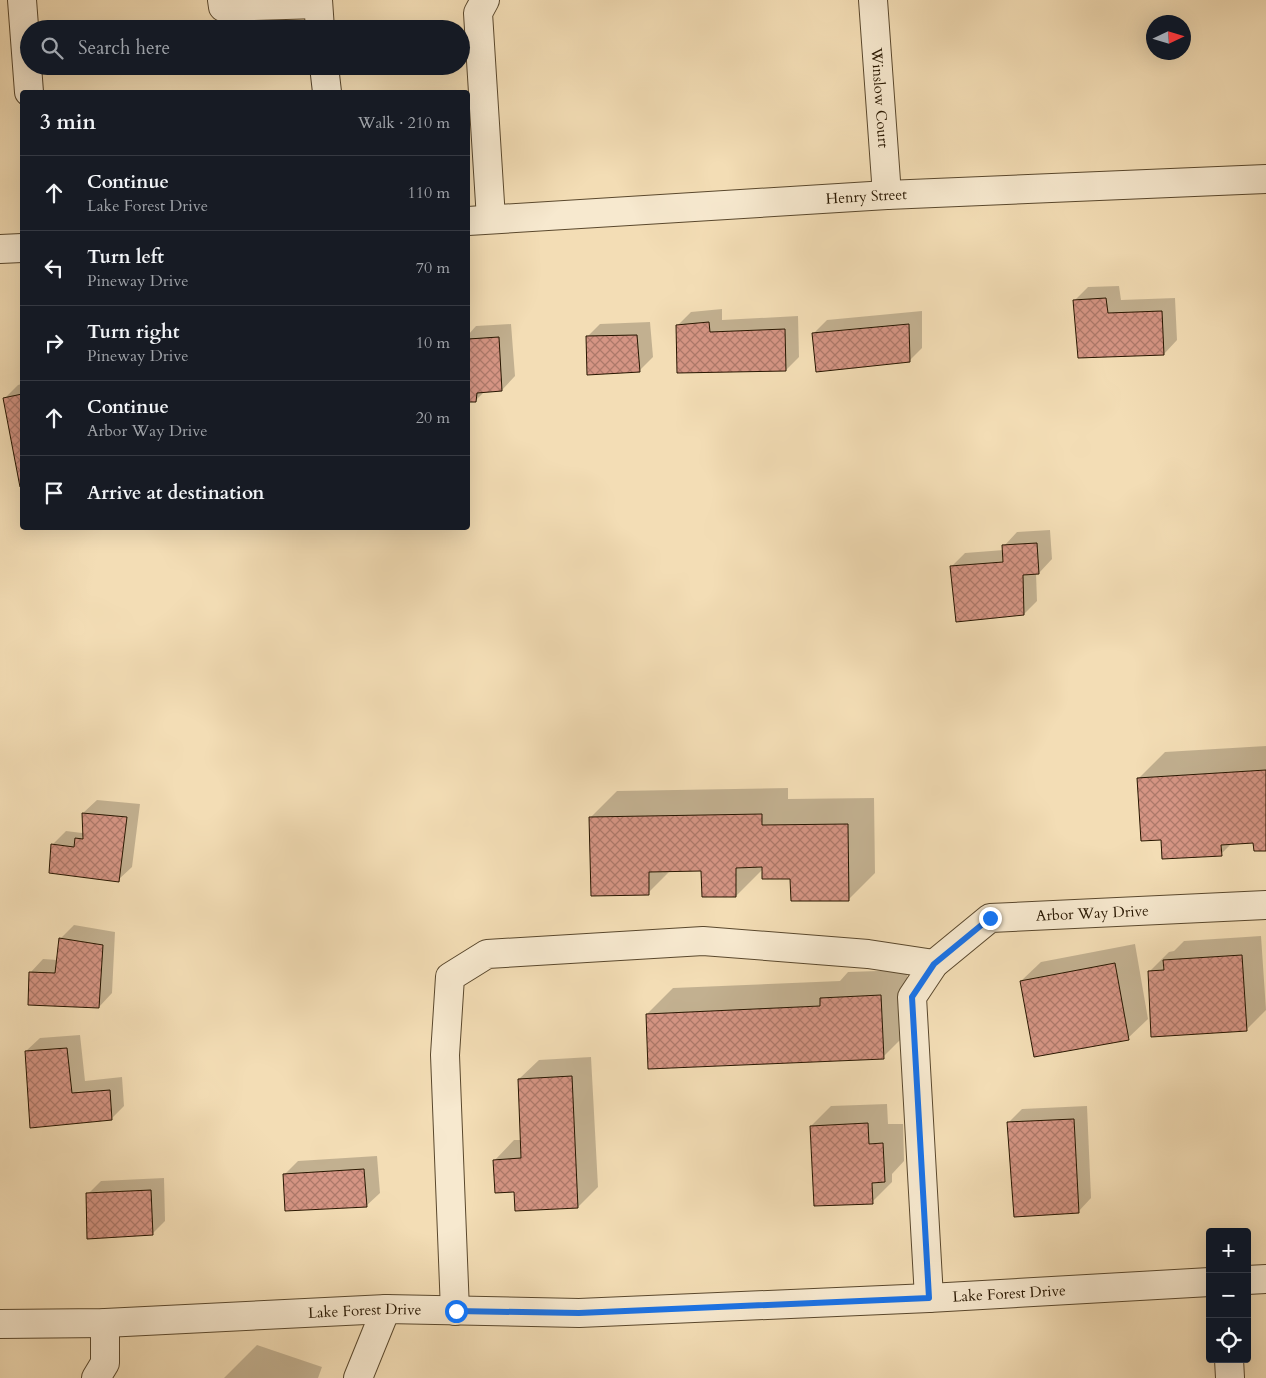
<!DOCTYPE html>
<meta charset="utf-8">
<style>
body{margin:0;font-family:Cardo,serif;background:#20242c;color:#f1f3f6}
.controls{position:absolute;right:15px;bottom:15px;display:grid;overflow:hidden;border-radius:5px;box-shadow:0 5px 20px #0002}
.controls button{width:45px;height:45px;display:grid;place-items:center;padding:0;border:0;border-bottom:1px solid #363941;background:#171b24;color:#f1f3f6;font:25px sans-serif}
.compass{position:absolute;left:1146px;top:15px;width:45px;height:45px;border-radius:50%;background:#171b24;box-shadow:0 5px 20px #0002;rotate:86deg}
.stop{position:absolute;width:15px;height:15px;margin:-11px;border:4px solid #1a73e8;border-radius:50%;background:#fff}
.stop.end{background:#1a73e8;border-color:#fff;box-shadow:0 1px 5px #0008}
.list{margin:0;padding:0;list-style:none}
h2{display:flex;justify-content:space-between;align-items:center;height:65px;margin:0;padding:0 20px;font-size:21px}
h2 small{font-size:16px;font-weight:400;color:#9ea1a6}
.list li{display:grid;grid-template-columns:32px 1fr auto;gap:15px;align-items:center;box-sizing:border-box;height:75px;padding:0 20px;border-top:1px solid #363941}
.list b{display:block;font-size:19px;white-space:nowrap}
.list p{margin:0;font-size:16px;white-space:nowrap;color:#9ea1a6}
.list em{font-size:16px;font-style:normal;color:#9ea1a6}
.icon{flex:none;width:28px;height:28px;fill:none;stroke:currentColor;stroke-width:2;stroke-linecap:round;stroke-linejoin:round}
.map{position:relative;flex:none;width:1266px;height:1378px;overflow:hidden}
.search{position:absolute;background:#171b24;box-shadow:0 5px 20px #0002;left:20px;top:20px;width:450px;height:55px;display:flex;align-items:center;gap:12px;box-sizing:border-box;padding:0 18px;border-radius:28px;color:#9ea1a6;font-size:19px}
.panel{position:absolute;background:#171b24;box-shadow:0 5px 20px #0002;left:20px;top:90px;width:450px;height:440px;border-radius:5px}
.map>svg:first-child{display:block}
.shadow{fill:#0003}
.building{fill:url(#building-cross-hatch);stroke:#271600}
.lines{fill:none;stroke-linecap:round;stroke-linejoin:round}
.minor-casing{stroke:#5a482d;stroke-width:30}
.minor{stroke:#f7e9cf;stroke-width:28}
.route{stroke:#1a73e8;stroke-width:6}
.labels{text-anchor:middle;dominant-baseline:central;stroke-width:5;stroke-linejoin:round;paint-order:stroke}
.street-label{font-size:15px;fill:#271600;stroke:#f7e9cf}
</style>
<div class="map">
<svg width="1266" height="1378" viewBox="0 0 1266 1378">
<defs>
<pattern id="building-cross-hatch" width="8" height="8" patternUnits="userSpaceOnUse" patternTransform="scale(1.25)"><rect width="8" height="8" fill="#d59584"/><path d="M0 0l8 8M0 8l8-8" fill="none" stroke="#ad796a"/></pattern>
</defs>
<rect width="100%" height="100%" fill="#f3ddb5"/>
<filter id="stains"><feTurbulence type="fractalNoise" baseFrequency=".004" numOctaves="4"/><feColorMatrix values="0 0 0 0 .2 0 0 0 0 .09 0 0 0 0 .02 0 0 0 .5 -.17"/></filter>
<radialGradient id="worn" r=".72"><stop offset=".6" stop-color="#630" stop-opacity="0"/><stop offset="1" stop-color="#630" stop-opacity=".3"/></radialGradient>
<g class="shadow">
<path d="M1119,286L1121,300L1175,298L1177,340L1164,354L1075,300L1088,287Z"/>
<path d="M722,309V320L798,316L799,357L786,370L677,326L691,312Z"/>
<path d="M922,311V348L909,361L813,334L827,320Z"/>
<path d="M650,322L653,357L640,370L588,373L587,337L600,324Z"/>
<path d="M511,324L515,376L502,390L485,391L476,400L468,401V335L476,326Z"/>
<path d="M22,384V485L21,486L5,398L18,385Z"/>
<path d="M1050,530L1052,559L1039,573H1036L1037,601L1024,614L952,566L965,553L1004,550V546L1017,532Z"/>
<path d="M1266,746V849L1254,842L1232,843L1221,854L1163,839L1139,778L1165,752Z"/>
<path d="M788,788V799L874,798L875,873L849,899L792,877L763,869L736,896L702,870H671L648,893L591,817L617,791Z"/>
<path d="M97,800L140,804L132,867L118,880L50,872L53,844L66,831L82,833L84,831L83,813Z"/>
<path d="M74,925L115,932L112,993L99,1007L30,973L43,959L58,960L61,938Z"/>
<path d="M1261,936L1266,1010L1246,1030L1149,972L1169,952L1174,951L1184,941Z"/>
<path d="M1135,944L1148,1019L1128,1038L1021,981L1041,962Z"/>
<path d="M907,970L909,1031L883,1057L647,1014L673,988L840,981L848,972Z"/>
<path d="M80,1035L85,1081L122,1077L124,1106L111,1119L31,1127L26,1051L40,1038Z"/>
<path d="M591,1057L598,1187L578,1207L515,1190L495,1160L514,1140H522L519,1079L539,1060Z"/>
<path d="M887,1104L888,1124H903L904,1161L892,1174V1182L872,1202L811,1126L831,1106Z"/>
<path d="M1087,1106L1091,1198L1078,1212L1009,1122L1022,1109Z"/>
<path d="M377,1156L380,1193L366,1206L284,1175L298,1161Z"/>
<path d="M164,1178L165,1221L152,1234L88,1194L101,1181Z"/>
<path d="M257,1345L322,1367L318,1378H224Z"/>
</g>
<g class="building">
<path d="M1106,298L1108,313L1162,311L1164,355L1078,358L1073,300Z"/>
<path d="M709,322L710,332L785,329L786,371L677,373L676,325Z"/>
<path d="M909,324L910,362L816,372L812,333Z"/>
<path d="M637,335L640,372L587,375L586,336Z"/>
<path d="M499,337L502,391L477,393L476,402H468V339Z"/>
<path d="M22,394V487H20L3,398Z"/>
<path d="M1037,543L1039,574L1023,575L1024,615L956,622L950,566L1003,562L1002,545Z"/>
<path d="M1266,770V851H1254L1253,843L1221,845L1222,856L1162,859L1161,840L1141,841L1137,778Z"/>
<path d="M82,813L127,817L119,882L49,873L51,844L74,847L75,838L83,839Z"/>
<path d="M762,814V825L848,824L849,901H791L790,879H762V867L736,868V897H702L701,871L649,872V895L591,896L589,817Z"/>
<path d="M59,938L103,945L99,1008L28,1005L29,972L55,973Z"/>
<path d="M1242,955L1247,1031L1151,1037L1148,971L1164,970L1163,960Z"/>
<path d="M1115,963L1129,1040L1034,1057L1020,981Z"/>
<path d="M881,995L884,1059L648,1069L646,1014L820,1006V998Z"/>
<path d="M67,1048L72,1093L110,1090L112,1120L30,1128L25,1051Z"/>
<path d="M572,1076L578,1208L515,1211L514,1192L495,1193L493,1160L521,1158L518,1079Z"/>
<path d="M1074,1119L1079,1213L1014,1217L1007,1122Z"/>
<path d="M868,1123L869,1144L883,1143L885,1182L872,1183L873,1204L814,1206L810,1126Z"/>
<path d="M364,1169L367,1207L285,1211L283,1174Z"/>
<path d="M151,1190L153,1235L87,1239L86,1193Z"/>
</g>
<g class="lines">
<defs>
<g id="minor">
<path d="M22,0L29,92"/>
<path d="M222,0L223,7L318,4"/>
<path d="M318,0L320,29"/>
<path d="M485,0L478,13L491,219"/>
<path id="s1" d="M873,0L887,195"/>
<path d="M324,66L327,92"/>
<path id="s2" d="M468,221L887,195L1266,179"/>
<path d="M0,249L22,248"/>
<path d="M1247,1280L1266,1279"/>
<path id="s3" d="M929,1298L912,997L934,964L990,918L1266,905"/>
<path d="M455,1311L445,1055L450,977L487,954L703,941L868,954L934,964"/>
<path id="s4" d="M0,1324L105,1323L386,1309L579,1313L929,1298L1210,1282"/>
<path d="M1229,1359L1230,1378"/>
<path d="M96,1378L105,1363V1323"/>
<path d="M358,1378L386,1309"/>
</g>
</defs>
<use href="#minor" class="minor-casing"/>
<use href="#minor" class="minor"/>
</g>
<g class="lines">
<path class="route" d="M456,1311L579,1313L929,1298L912,997L934,964L990,918"/>
</g>
<g class="labels">
<g class="street-label">
<text stroke="none"><textPath href="#s1" startOffset="98">Winslow Court</textPath></text>
<text stroke="none"><textPath href="#s2" startOffset="399">Henry Street</textPath></text>
<text stroke="none"><textPath href="#s3" startOffset="516">Arbor Way Drive</textPath></text>
<text stroke="none"><textPath href="#s4" startOffset="1010">Lake Forest Drive</textPath></text>
<text stroke="none"><textPath href="#s4" startOffset="365">Lake Forest Drive</textPath></text>
</g>
</g>
<rect width="100%" height="100%" filter="url(#stains)"/>
<rect width="100%" height="100%" fill="url(#worn)"/>
</svg>
<div class="controls">
<button>+</button>
<button>−</button>
<button><svg class="icon" aria-label="locate" viewBox="0 0 24 24"><circle cx="12" cy="12" r="6"/><path d="M12 2v4M12 18v4M2 12h4M18 12h4"/></svg></button>
</div>
<svg class="compass" viewBox="-18 -18 36 36"><path d="M0-13l5 13h-10z" fill="#e53935"/><path d="M0 13l5-13h-10z" fill="#9ea1a6"/></svg>
<div class="stop" style="left:456px;top:1311px"></div>
<div class="stop end" style="left:990px;top:918px"></div>
<div class="search"><svg class="icon" aria-label="search" viewBox="0 0 24 24"><circle cx="10" cy="10" r="6"/><path d="M15 15l6 6"/></svg>Search here</div>
<section class="panel">
<h2>3 min<small>Walk · 210 m</small></h2>
<ul class="list">
<li><svg class="icon" aria-label="ahead" viewBox="0 0 24 24"><path d="M12 20V5M6 11l6-6 6 6"/></svg><div><b>Continue</b><p>Lake Forest Drive</p></div><em>110 m</em></li>
<li><svg class="icon" aria-label="left" viewBox="0 0 24 24"><path d="M17 20v-9H6M10 6l-5 5 5 5"/></svg><div><b>Turn left</b><p>Pineway Drive</p></div><em>70 m</em></li>
<li><svg class="icon" aria-label="right" viewBox="0 0 24 24"><path d="M7 20v-9h11M14 6l5 5-5 5"/></svg><div><b>Turn right</b><p>Pineway Drive</p></div><em>10 m</em></li>
<li><svg class="icon" aria-label="ahead" viewBox="0 0 24 24"><path d="M12 20V5M6 11l6-6 6 6"/></svg><div><b>Continue</b><p>Arbor Way Drive</p></div><em>20 m</em></li>
<li><svg class="icon" aria-label="arrive" viewBox="0 0 24 24"><path d="M6 21V4h12l-3 4 3 4H6"/></svg><div><b>Arrive at destination</b></div></li>
</ul>
</section>
</div>
